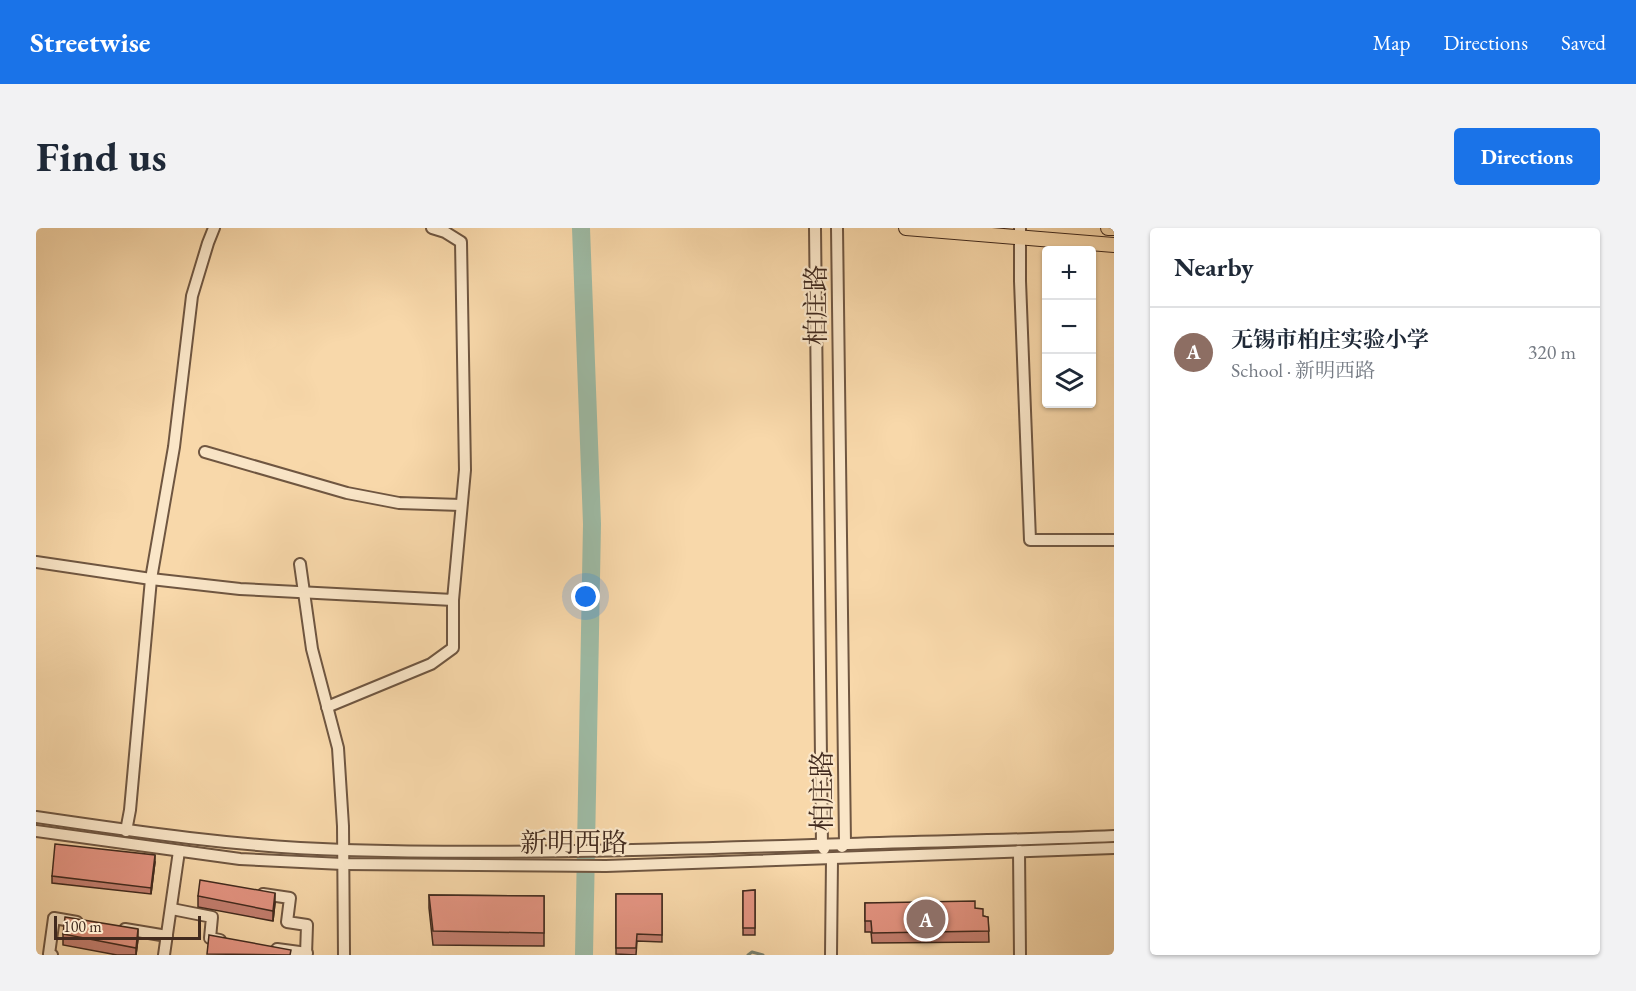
<!DOCTYPE html>
<meta charset="utf-8">
<style>
body{margin:0;font-family:"EB Garamond","Noto Serif SC",serif;background:#f2f2f3;color:#1f2937}
.controls{position:absolute;right:18px;top:18px;display:grid;overflow:hidden;border-radius:6px;box-shadow:0 2px 4px #0004}
.controls button{width:54px;height:54px;display:grid;place-items:center;padding:0;border:0;border-bottom:2px solid #e0e1e3;background:#fff;color:#1f2937;font:30px sans-serif}
.scale{position:absolute;left:18px;bottom:15px;width:147px;box-sizing:border-box;padding-left:6px;border:3px solid #412a1e;border-top:0;font-size:16px;line-height:21px;white-space:nowrap;color:#412a1e;-webkit-text-stroke:4px #fae6c8;paint-order:stroke}
.you{position:absolute;left:550px;top:369px;width:21px;height:21px;margin:-15px;border:4px solid #fff;border-radius:50%;background:#1a73e8;box-shadow:0 0 0 9px #1a73e833}
.badge{display:grid;place-items:center;width:39px;height:39px;border-radius:50%;background:#1a73e8;color:#fff;font-size:20px;font-weight:700}
.pin{position:absolute;translate:-50% -50%;border:3px solid #fff;box-shadow:0 2px 6px #0006}
.list{margin:0;padding:0;list-style:none}
h2{display:flex;justify-content:space-between;align-items:center;height:78px;margin:0;padding:0 24px;font-size:26px}
h2 small{font-size:20px;font-weight:400;color:#747a83}
.list li{display:grid;grid-template-columns:39px 1fr auto;gap:18px;align-items:center;box-sizing:border-box;height:90px;padding:0 24px;border-top:2px solid #e0e1e3}
.list b{display:block;font-size:22px;white-space:nowrap}
.list p{margin:0;font-size:20px;white-space:nowrap;color:#747a83}
.list em{font-size:20px;font-style:normal;color:#747a83}
.icon{flex:none;width:33px;height:33px;fill:none;stroke:currentColor;stroke-width:2;stroke-linecap:round;stroke-linejoin:round}
.map{position:relative;flex:none;width:1078px;height:727px;overflow:hidden;border-radius:6px}
header{display:flex;align-items:center;gap:36px;box-sizing:border-box;height:84px;padding:0 30px;background:#1a73e8;color:#fff}
header strong{font-size:28px}
nav{display:flex;gap:33px;margin-inline-start:auto;font-size:21px}
.intro{display:flex;align-items:center;justify-content:space-between;box-sizing:border-box;height:144px;padding:0 36px}
h1{margin:0;font-size:42px}
.button{padding:15px 27px;border-radius:6px;background:#1a73e8;color:#fff;font-size:21px;font-weight:700}
main{display:flex;gap:36px;padding:0 36px}
aside{flex:1;background:#fff;border-radius:6px;box-shadow:0 2px 4px #0004}
.map>svg:first-child{display:block}
.lines{fill:none;stroke-linecap:round;stroke-linejoin:round}
.stream{stroke:#79816f;stroke-width:3}
.river{stroke:#9ebba5;stroke-width:18}
.minor-casing{stroke:#6f5641;stroke-width:14}
.major-casing{stroke:#412a1e;stroke-width:16}
.minor{stroke:#fae6c8;stroke-width:10}
.major{stroke:#f8d8aa;stroke-width:14}
.wall{fill:#c47f70;stroke:#412a1e;stroke-width:1.5}
.shaded-wall{fill:#a0685b;stroke:#412a1e;stroke-width:1.5}
.building{fill:#e49482;stroke:#412a1e;stroke-width:1.5}
.labels{text-anchor:middle;dominant-baseline:central;stroke-width:4.5;stroke-linejoin:round;paint-order:stroke}
.street-label{font-size:27px;fill:#412a1e;stroke:#fae6c8}
</style>
<header>
<strong>Streetwise</strong>
<nav><a>Map</a><a>Directions</a><a>Saved</a></nav>
</header>
<div class="intro"><h1>Find us</h1><a class="button">Directions</a></div>
<main>
<div class="map">
<svg width="1078" height="727" viewBox="0 0 1078 727">
<rect width="100%" height="100%" fill="#f8d8aa"/>
<filter id="stains"><feTurbulence type="fractalNoise" baseFrequency=".00333" numOctaves="4"/><feColorMatrix values="0 0 0 0 .2 0 0 0 0 .09 0 0 0 0 .02 0 0 0 .5 -.17"/></filter>
<radialGradient id="worn" r=".72"><stop offset=".6" stop-color="#630" stop-opacity="0"/><stop offset="1" stop-color="#630" stop-opacity=".3"/></radialGradient>
<g class="lines">
<path class="stream" d="M712,727L716,724L727,727"/>
<path class="river" d="M545,0L556,296L548,727"/>
<defs>
<g id="minor">
<path d="M779,0L786,618L788,621"/>
<path d="M801,0L809,616L806,619"/>
<path d="M984,0V53L994,312H1078"/>
<path d="M169,224L311,265L363,275L425,277"/>
<path d="M0,334L115,351L204,361L417,372L429,242L425,14L409,4L396,0"/>
<path d="M264,336L276,421L302,520L307,598L308,727"/>
<path d="M291,479L395,436L417,420V372"/>
<path d="M0,589C102,604 204,619 308,622C476,627 644,621 812,616C901,613 989,612 1078,608"/>
<path d="M0,603L204,631L307,636L570,638L1078,620"/>
<path d="M90,603L94,582L115,351L138,219L156,68L172,15L178,0"/>
<path d="M983,623L984,727"/>
<path d="M227,666L254,670L251,694L271,697L270,727"/>
<path d="M136,681L176,689L174,710L184,712"/>
<path d="M89,701L131,708"/>
<path d="M241,721L271,725"/>
<path d="M16,727L13,726L18,690L41,694"/>
<path d="M128,727L143,623"/>
<path d="M795,727L796,631"/>
</g>
<g id="major">
<path d="M870,0L1078,17"/>
<path d="M1072,0H1078"/>
</g>
</defs>
<use href="#minor" class="minor-casing"/>
<use href="#major" class="major-casing"/>
<use href="#minor" class="minor"/>
<use href="#major" class="major"/>
</g>
<g class="wall">
<path d="M119,634L115,666L16,655V648Z"/>
<path d="M719,662V707H707V663Z"/>
<path d="M580,666H626V714L601,713L600,727L580,726Z"/>
<path d="M393,667L508,668V718L397,717L393,680Z"/>
<path d="M162,668L239,675L237,693L162,679Z"/>
<path d="M829,675L939,680L947,688L952,689L953,714L836,715L835,704H829Z"/>
<path d="M27,706L102,711L100,727H81L27,717Z"/>
</g>
<g class="shaded-wall">
<path d="M119,627V634L115,666V660Z"/>
<path d="M239,665V675L237,693V683Z"/>
<path d="M102,701V711L100,727V720Z"/>
</g>
<g class="building">
<path d="M19,616L119,627L115,660L16,648Z"/>
<path d="M164,652L239,665L237,683L162,668Z"/>
<path d="M719,662V700H707V663Z"/>
<path d="M580,666H626V707L601,706L600,720H580Z"/>
<path d="M393,667L508,668V705L397,703Z"/>
<path d="M939,673V680L947,681V688L952,689L953,703L836,705L835,693H829V675Z"/>
<path d="M29,689L102,701L100,720L27,706Z"/>
<path d="M173,707L255,722L254,727L171,726Z"/>
</g>
<g class="labels">
<g class="street-label">
<text transform="translate(779 77) rotate(-90)">柏庄路</text>
<text transform="translate(785 563) rotate(-90)">柏庄路</text>
<text x="538" y="614">新明西路</text>
</g>
</g>
<rect width="100%" height="100%" filter="url(#stains)"/>
<rect width="100%" height="100%" fill="url(#worn)"/>
</svg>
<div class="controls">
<button>+</button>
<button>−</button>
<button><svg class="icon" aria-label="layers" viewBox="0 0 24 24"><path d="M12 4l9 5-9 5-9-5zM3 14l9 5 9-5"/></svg></button>
</div>
<div class="scale">100 m</div>
<div class="you"></div>
<div class="pin badge" style="left:890px;top:691px;background:#8d6e63">A</div>
</div>
<aside>
<h2>Nearby<small></small></h2>
<ul class="list">
<li><span class="badge" style="background:#8d6e63">A</span><div><b>无锡市柏庄实验小学</b><p>School · 新明西路</p></div><em>320 m</em></li>
</ul>
</aside>
</main>
